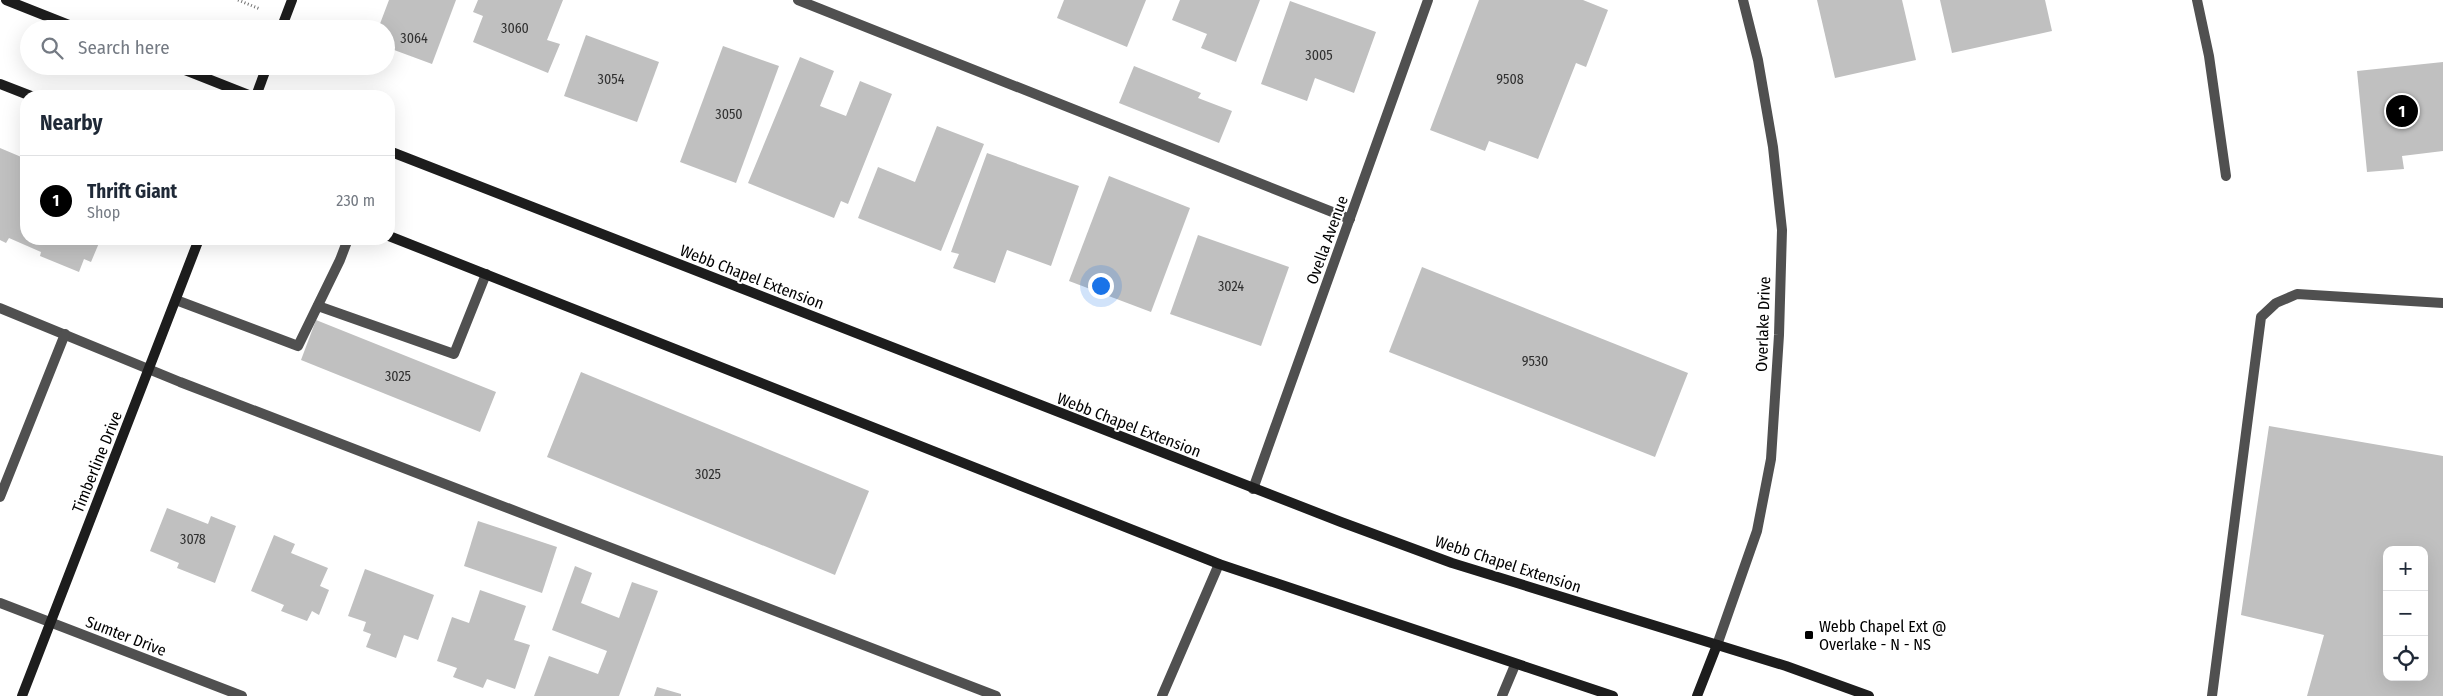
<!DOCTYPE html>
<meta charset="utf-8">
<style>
body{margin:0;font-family:"Fira Sans Condensed",sans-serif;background:#f6f6f7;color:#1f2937}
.controls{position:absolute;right:15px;bottom:15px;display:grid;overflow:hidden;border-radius:10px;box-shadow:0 5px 20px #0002}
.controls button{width:45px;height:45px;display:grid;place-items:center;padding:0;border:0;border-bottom:1px solid #e0e1e3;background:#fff;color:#1f2937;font:25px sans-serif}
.you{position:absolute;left:1100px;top:285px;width:18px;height:18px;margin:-12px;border:4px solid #fff;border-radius:50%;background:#1a73e8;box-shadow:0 0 0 8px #1a73e833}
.badge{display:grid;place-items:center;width:32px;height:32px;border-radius:50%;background:#000;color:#fff;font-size:16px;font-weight:700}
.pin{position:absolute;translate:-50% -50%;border:2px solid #fff;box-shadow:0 1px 5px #0006}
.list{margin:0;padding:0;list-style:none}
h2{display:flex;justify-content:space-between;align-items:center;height:65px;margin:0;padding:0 20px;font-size:21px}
h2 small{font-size:16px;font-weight:400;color:#747a83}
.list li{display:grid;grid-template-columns:32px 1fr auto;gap:15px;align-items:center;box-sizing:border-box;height:90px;padding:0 20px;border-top:1px solid #e0e1e3}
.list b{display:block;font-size:19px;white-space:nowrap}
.list p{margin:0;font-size:16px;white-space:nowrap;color:#747a83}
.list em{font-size:16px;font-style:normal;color:#747a83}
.icon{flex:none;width:28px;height:28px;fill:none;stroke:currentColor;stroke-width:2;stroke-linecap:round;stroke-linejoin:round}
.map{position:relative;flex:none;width:2443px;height:696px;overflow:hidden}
.search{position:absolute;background:#fff;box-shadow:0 5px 20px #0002;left:20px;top:20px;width:375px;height:55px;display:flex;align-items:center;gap:12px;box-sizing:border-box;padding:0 18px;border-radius:28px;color:#747a83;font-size:19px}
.panel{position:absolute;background:#fff;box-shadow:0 5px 20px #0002;left:20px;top:90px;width:375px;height:155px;border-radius:20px}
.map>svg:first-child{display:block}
.building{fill:#c0c0c0;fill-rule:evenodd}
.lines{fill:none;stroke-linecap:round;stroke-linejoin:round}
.path{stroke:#727272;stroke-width:3;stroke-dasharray:1 2.5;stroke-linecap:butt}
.lane{stroke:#505050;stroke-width:10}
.street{stroke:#505050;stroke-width:10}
.secondary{stroke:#1d1d1d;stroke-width:10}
.poi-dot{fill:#000;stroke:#fff;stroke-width:2}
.labels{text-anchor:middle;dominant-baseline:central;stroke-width:4;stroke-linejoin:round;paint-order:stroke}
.number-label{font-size:14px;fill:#303030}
.street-label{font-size:16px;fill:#000;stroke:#fff}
.poi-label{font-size:16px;fill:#000;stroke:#fff;text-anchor:start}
</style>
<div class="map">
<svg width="2443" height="696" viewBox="0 0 2443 696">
<rect width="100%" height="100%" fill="#fff"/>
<g class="building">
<path d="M389,0H456L432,64L386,47V29H378Z"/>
<path d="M478,0H563L547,40L560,44L548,73L473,42L483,16L473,12Z"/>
<path d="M1064,0H1146L1127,47L1057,18Z"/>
<path d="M1180,0H1260L1236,62L1201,48L1207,34L1172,20Z"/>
<path d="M1479,0H1583L1608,10L1586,67L1576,63L1538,159L1489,141L1485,151L1430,130Z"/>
<path d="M1817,0H1902L1916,60L1835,78Z"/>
<path d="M1940,0H2045L2052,31L1952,53Z"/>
<path d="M1290,1L1376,32L1354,93L1315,78L1307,101L1261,84Z"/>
<path d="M586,35L659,62L637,122L564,96Z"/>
<path d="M723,46L779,66L736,183L680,162Z"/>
<path d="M800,57L834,71L820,106L846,116L860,81L892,94L848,204L841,201L834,218L748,183Z"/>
<path d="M2443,62V151L2402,156L2404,169L2367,172L2357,71Z"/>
<path d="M1134,66L1201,93L1198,98L1232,111L1219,143L1119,103Z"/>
<path d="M937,126L984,144L941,251L858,218L878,167L915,182Z"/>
<path d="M0,148L26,159V239H92L99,243L91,262L84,259L79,272L40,256L41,252L9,238L6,243L0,240Z"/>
<path d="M987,153L1079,186L1051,266L1007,250L995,283L953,268L959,254L951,252Z"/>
<path d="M1109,176L1190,208L1151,312L1069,281Z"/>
<path d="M1198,235L1289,267L1261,346L1170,314Z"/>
<path d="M1422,267L1688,373L1655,457L1389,352Z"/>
<path d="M316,320L496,392L480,432L301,360Z"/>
<path d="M581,372L869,491L835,575L547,457Z"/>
<path d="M2269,426L2443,456V696H2307L2324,635L2241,615ZM2387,550H2424V677H2387Z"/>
<path d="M167,508L208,524L211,516L236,526L215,583L177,568L179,563L150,551Z"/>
<path d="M478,521L557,547L542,593L464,566Z"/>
<path d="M274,535L295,544L291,553L328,568L320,586L329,590L319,615L312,611L307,621L281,611L284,605L251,591Z"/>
<path d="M575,566L592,573L581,603L619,618L632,582L658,591L619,696H534L549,656L598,674L607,651L552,630Z"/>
<path d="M365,569L434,595L418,640L404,635L396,658L366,647L371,634L363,631L366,622L348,616Z"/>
<path d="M480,590L526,606L514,640L530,645L515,689L487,679L483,688L453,677L457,668L437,661L452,617L469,623Z"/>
<path d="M657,687L681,694V696H654Z"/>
</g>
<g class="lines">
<path class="path" d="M238,0L260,9"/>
<g class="lane">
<path d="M798,0L1350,219"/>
<path d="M2197,0L2209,56L2226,176"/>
<path d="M176,300L298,346L340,260L348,239"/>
<path d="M318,306L454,354L486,274"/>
<path d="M0,308L180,382L996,696"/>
<path d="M0,497L65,334"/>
<path d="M1162,696L1219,564"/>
<path d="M1502,696L1515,665"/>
<path d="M2212,696L2261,317L2276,303L2297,294L2443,303"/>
</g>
<g class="street">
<path d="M1253,489L1428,0"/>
<path d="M0,603L242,696"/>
<path d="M1717,645L1757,531L1771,459L1779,335L1782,230L1773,147L1758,60L1743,0"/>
</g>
<g class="secondary">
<path d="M6,0L79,29"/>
<path d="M281,29L292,0"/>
<path d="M175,66L251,96"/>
<path d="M0,84L31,96"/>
<path d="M256,96L267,66"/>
<path d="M389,151L1341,522L1452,563L1786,666L1869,696"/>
<path d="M389,236L1219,564L1613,696"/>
<path d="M22,696L199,239"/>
<path d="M1697,696L1717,645"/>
</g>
</g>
<rect class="poi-dot" x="1804" y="630" width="10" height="10" rx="2.5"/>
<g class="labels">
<g class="number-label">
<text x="515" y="28">3060</text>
<text x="414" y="38">3064</text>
<text x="1319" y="55">3005</text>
<text x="611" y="79">3054</text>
<text x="1510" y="79">9508</text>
<text x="729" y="114">3050</text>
<text x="1231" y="286">3024</text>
<text x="1535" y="361">9530</text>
<text x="398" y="376">3025</text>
<text x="708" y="474">3025</text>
<text x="193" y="539">3078</text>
</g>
<g class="street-label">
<text transform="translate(1327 240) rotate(-70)">Ovella Avenue</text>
<text transform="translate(752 277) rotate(21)">Webb Chapel Extension</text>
<text transform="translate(1763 324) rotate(-88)">Overlake Drive</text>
<text transform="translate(1129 425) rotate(21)">Webb Chapel Extension</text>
<text transform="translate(97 462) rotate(-68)">Timberline Drive</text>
<text transform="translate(1508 564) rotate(18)">Webb Chapel Extension</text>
<text transform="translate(126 636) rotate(21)">Sumter Drive</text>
</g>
<g class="poi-label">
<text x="1819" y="626">Webb Chapel Ext @<tspan x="1819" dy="18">Overlake - N - NS</tspan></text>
</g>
</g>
</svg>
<div class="controls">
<button>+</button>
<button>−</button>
<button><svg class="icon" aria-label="locate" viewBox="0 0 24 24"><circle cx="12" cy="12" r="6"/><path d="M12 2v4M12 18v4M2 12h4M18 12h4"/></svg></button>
</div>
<div class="you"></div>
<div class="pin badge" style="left:2402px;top:111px">1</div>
<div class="search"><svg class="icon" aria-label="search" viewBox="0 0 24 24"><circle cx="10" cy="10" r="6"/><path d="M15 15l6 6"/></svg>Search here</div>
<section class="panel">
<h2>Nearby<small></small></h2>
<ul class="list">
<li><span class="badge">1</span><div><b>Thrift Giant</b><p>Shop</p></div><em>230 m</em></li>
</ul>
</section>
</div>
